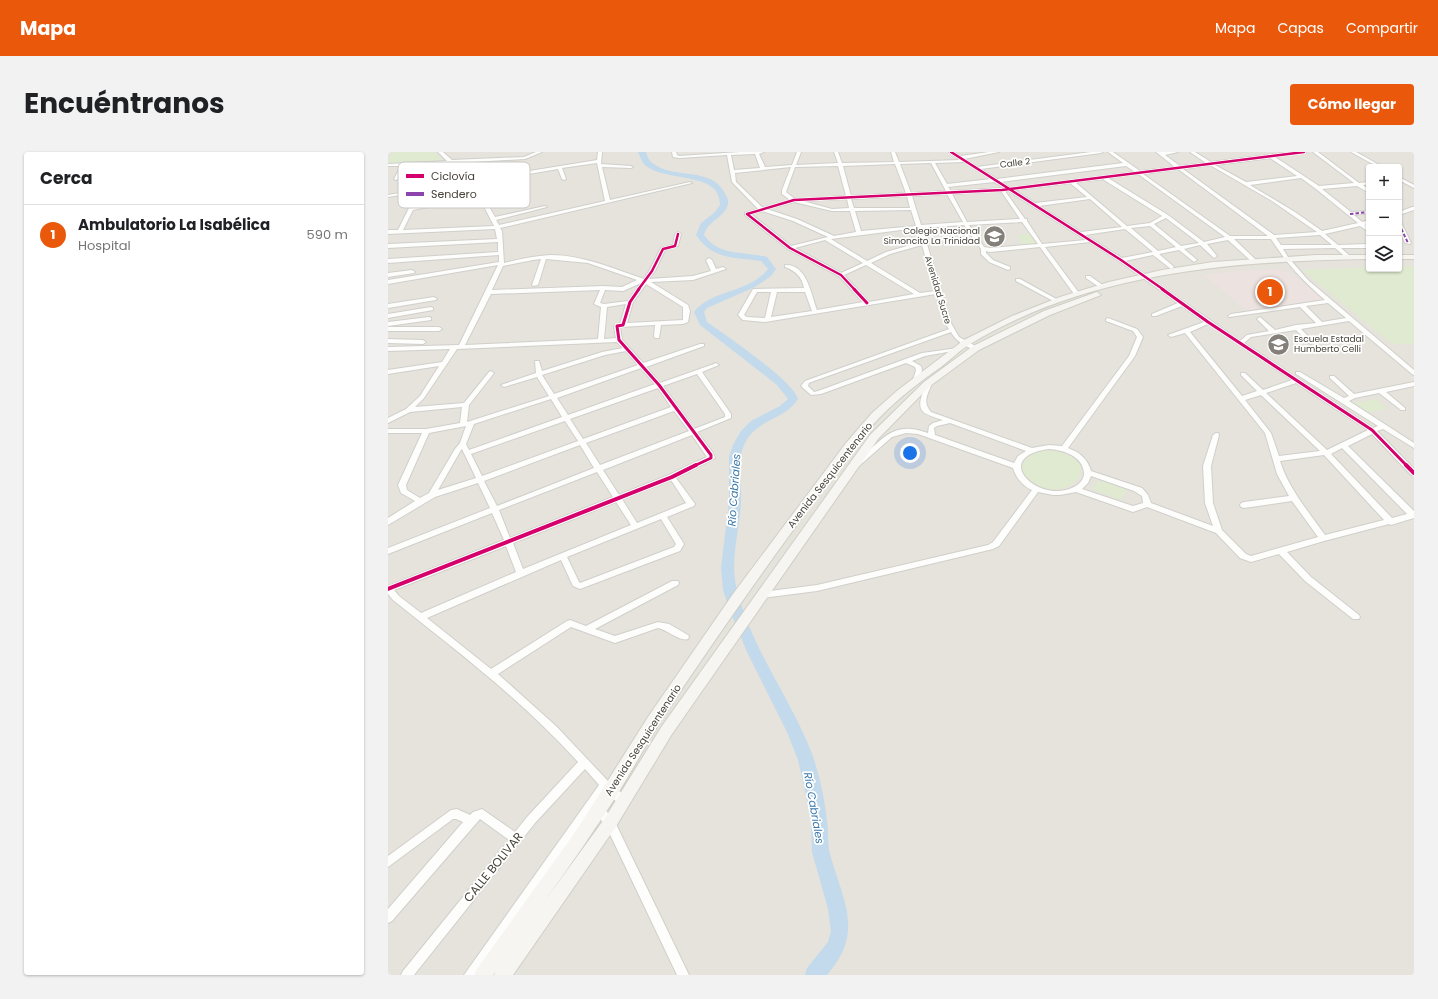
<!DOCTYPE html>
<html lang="es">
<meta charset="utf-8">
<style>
body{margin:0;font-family:Poppins,sans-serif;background:#f2f2f2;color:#202124}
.controls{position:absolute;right:12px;top:12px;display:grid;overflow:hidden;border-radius:4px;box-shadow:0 1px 3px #0004}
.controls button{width:36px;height:36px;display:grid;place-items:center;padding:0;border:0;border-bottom:1px solid #e0e0e0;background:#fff;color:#202124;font:20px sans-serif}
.you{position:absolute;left:522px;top:301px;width:14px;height:14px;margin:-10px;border:3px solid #fff;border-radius:50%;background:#1a73e8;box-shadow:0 0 0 6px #1a73e833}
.badge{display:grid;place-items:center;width:26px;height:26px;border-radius:50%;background:#ea580c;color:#fff;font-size:13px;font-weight:700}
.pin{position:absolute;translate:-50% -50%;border:2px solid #fff;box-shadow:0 1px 4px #0006}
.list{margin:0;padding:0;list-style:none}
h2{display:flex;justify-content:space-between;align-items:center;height:52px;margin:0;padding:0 16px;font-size:17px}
h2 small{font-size:13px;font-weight:400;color:#757577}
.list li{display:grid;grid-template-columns:26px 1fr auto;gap:12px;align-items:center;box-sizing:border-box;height:60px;padding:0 16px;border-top:1px solid #e0e0e0}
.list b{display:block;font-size:15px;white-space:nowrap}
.list p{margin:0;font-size:13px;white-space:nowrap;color:#757577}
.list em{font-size:13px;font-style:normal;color:#757577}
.icon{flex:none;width:22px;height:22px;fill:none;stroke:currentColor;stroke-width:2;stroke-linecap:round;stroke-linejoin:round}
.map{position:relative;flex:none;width:1026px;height:823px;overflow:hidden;border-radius:4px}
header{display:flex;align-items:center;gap:24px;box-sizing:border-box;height:56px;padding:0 20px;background:#ea580c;color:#fff}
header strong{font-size:19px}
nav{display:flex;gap:22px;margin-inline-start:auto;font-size:14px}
.intro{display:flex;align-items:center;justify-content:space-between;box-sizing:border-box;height:96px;padding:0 24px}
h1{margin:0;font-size:28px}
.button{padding:10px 18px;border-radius:4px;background:#ea580c;color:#fff;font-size:14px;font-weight:700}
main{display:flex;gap:24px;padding:0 24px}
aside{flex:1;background:#fff;border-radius:4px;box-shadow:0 1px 3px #0004}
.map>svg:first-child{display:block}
.residential{fill:#e5e3dc;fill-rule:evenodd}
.medical{fill:#ece2df}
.green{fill:#dfead0}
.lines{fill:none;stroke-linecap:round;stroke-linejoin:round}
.river{fill:#c2daec;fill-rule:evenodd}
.minor-casing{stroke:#d0cfcb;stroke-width:2}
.secondary-casing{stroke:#d0cec5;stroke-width:2}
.minor{fill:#fdfdfc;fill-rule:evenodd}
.secondary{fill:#f6f5f1;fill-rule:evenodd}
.quiet{stroke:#8e44ad;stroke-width:2;stroke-dasharray:3.5 2;stroke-linecap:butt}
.cycleway-far2-casing{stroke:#fff;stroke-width:4}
.cycleway-far1-casing{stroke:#fff;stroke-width:5}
.cycleway-casing{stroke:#fff;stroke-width:6}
.cycleway-far2{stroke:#d6006c;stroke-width:2.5}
.cycleway-far1{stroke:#d6006c;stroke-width:3}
.cycleway{stroke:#d6006c;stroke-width:4}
.labels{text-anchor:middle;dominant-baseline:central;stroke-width:3.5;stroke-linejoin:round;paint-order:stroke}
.far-street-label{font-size:9px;fill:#48433a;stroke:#fff}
.far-poi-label{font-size:9px;fill:#48433a;stroke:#fff;text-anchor:end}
.street-label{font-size:10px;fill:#48433a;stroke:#fff}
.water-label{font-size:11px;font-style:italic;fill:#3b79ab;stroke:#fff}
.near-street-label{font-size:12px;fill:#48433a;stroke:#fff}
.key{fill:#fff;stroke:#c8c7c4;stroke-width:1}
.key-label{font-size:11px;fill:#48433a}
</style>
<header>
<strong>Mapa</strong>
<nav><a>Mapa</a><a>Capas</a><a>Compartir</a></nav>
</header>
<div class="intro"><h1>Encuéntranos</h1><a class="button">Cómo llegar</a></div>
<main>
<aside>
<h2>Cerca<small></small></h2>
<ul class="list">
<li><span class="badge">1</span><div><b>Ambulatorio La Isabélica</b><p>Hospital</p></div><em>590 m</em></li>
</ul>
</aside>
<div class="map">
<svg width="1026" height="823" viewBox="0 0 1026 823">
<rect width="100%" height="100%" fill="#f2f1ed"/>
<path class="residential" d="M0,0H1026V823H0ZM981,15H1011V117H981Z"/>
<path class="medical" d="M886,117L904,121L936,149L861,160L816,123L861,118Z"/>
<g class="green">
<path d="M5,0H46L55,9L0,12V8Z"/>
<path d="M642,82L650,92L636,94L629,83Z"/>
<path d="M1011,114H1026V192H1004L914,118L981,115V117H1011Z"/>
<path d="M989,247L999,257L975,261L965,251Z"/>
<path d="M662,298C725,307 678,357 643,329C621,312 645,299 662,298Z"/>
<path d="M711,328L739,338L733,348L704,337Z"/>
</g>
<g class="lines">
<path class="river" d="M250,0H258C260,7 262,10 269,14C288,26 324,16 336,40C338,44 341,47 340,52C337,66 319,69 316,83C331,105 356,99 379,105L388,117L383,124L367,135L319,156L316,160L319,170C337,183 406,229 410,247C397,268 367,267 356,293C348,311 354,331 353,350C352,379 341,408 349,438C363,495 401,544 423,599C431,621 437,647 439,670C441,681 439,691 442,702C455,750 477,779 439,823H417L419,816L440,790L443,779L440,757L424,700L423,669L416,634L410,608L399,580L359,500L342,459L335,438L333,416L341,350V305L345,293L353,279L363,269L392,254L400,247L389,233L312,173L306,160C322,138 362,141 380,117L373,109C346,105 325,108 308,83L313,71L327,60L332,53C333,17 273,32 255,11C253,8 252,4 250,0Z"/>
<defs>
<g id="minor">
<path d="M50,0H55L64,8L136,5L148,0H154L137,7L67,11L86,28L209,8L210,0H214L213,12L243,14L245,15L243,16L214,15L222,48L302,30L304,31L112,76L114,79L116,111C132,107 147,104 162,103C195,103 226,117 256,127L261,119L273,96L285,93L287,82L290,80L293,82L290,94L277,98L267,119L261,127L305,124L323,119L318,108L321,106L324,108L328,117L335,115L338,117L305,128L263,130L300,153L302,159L300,170L295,172L273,173L271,186H267L266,185L267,173L232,175L234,188L255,211L312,192H316V194L258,215L272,231L326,212L328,211L331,213L314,220L343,262V266L309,280L325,301L327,306L288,326L307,352L306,354L279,365L296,392L292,399L192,437L185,434L173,408L39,466L103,517L179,469L182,468L198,474L284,429H290L291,431L290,433L207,477L227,484L270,470L281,472L300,483L301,485L300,487C292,490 280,478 270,476L227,491L183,475L110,522L168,574L220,629L239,646L240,649L239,652L235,654L231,652L218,640L209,653L214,654L226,668L301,823H289L218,674L205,658L89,823H76L211,633L197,617L147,671L26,823H13L15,819L121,688L92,667L4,769L0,771V757L75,670L68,667H65L0,715V704L63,658L69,657L82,663L85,660L94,657L127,680L139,665L190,610C135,549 69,499 5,448L0,442V434L116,388L104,361L0,402V396L102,356L90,331L47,345L0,373V366L27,349L13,341L10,333L34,281H0V277H38L72,271L74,255L22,260L0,271V266L18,257L32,244L51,214L0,222V218L54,210L62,197L0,199V195L71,193L110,113L0,132V128L111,110V103L0,111V107L110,100V90L0,96V92L109,87L107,77L0,82V78H10L21,56L90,42L84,32L0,45V43L81,29L62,11L38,12L39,29L37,30L35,29L34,13H17L10,27L8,28L6,27L13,14H0V12L59,9ZM209,11L217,49L111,73L108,68L159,55L157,54L107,65L88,31L170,17L174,27L176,28L178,27L174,16ZM91,45L106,74L15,78L25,58ZM153,107L144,133L145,134L150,133L158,107L200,111L249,128L234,135L215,134L104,138L115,114L145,108ZM253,131L240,149L216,152L212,151L217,138L235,139ZM258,132L295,155V168L239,171L245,150ZM212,138L206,152L213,155L210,187L77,193L103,142ZM238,152L232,172L226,174L228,186L216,187L219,155ZM229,190L235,196L214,200L154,219L151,209H147L148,221L113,233L116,235L149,225L161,244L79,270L81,253L106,221L103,219L101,220L76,251L27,255L36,246L69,197ZM238,199L250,213L166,242L154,223L217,203ZM253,216L267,232L180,263L169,246ZM309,222L337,262V265L306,277L275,234ZM270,236L283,255L195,287L182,267ZM163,247L174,265L81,298L78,292L86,272ZM286,259L301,279L212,313L198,291ZM177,269L190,289L94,324L83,302ZM78,274L72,291L67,297L41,341L32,346L19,338L18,333L41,281ZM304,283L319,305L281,323L231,343L215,318ZM192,293L206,316L109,354L96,329ZM74,297L88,326L50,338L73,298ZM209,320L225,345L122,386L111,358ZM283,328L298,351L249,371L234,347ZM228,350L243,373L135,417L125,391ZM273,367L288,392L286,395L192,431L191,430L179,405ZM118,394L128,420L33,461L11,444L6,438Z"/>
<path d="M284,0H288L289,3L291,4L352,0H376L371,2L377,15L404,13L409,0H413L408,13L450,11L446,0H450L454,11L506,10L503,0H507L511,10L572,8L561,0H566L573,4L601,0H611L576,7L589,15L703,0H715L713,1L593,17L609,27L735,11L720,0H725L752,19L787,15L768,0H790L777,3L792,14L818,11L802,0H807L823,10L905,0H918L887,5L931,34L966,31L925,0H930L971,31L981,30V32L975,33L981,38V41L969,34L934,37L963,60L981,59V61L966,63L974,70L981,68V72H977L981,75V80L972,74L937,82L950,93L981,92V96H953L963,105L960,107L947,96L895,97L900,105L920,128L1026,218V223L1024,222L961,169L913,177L926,190L923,192L921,191L908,178L863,185L856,191L985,276L990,274L908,222V220H912L956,246L961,244L942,226V224H946L966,242L1026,230V234L998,240L1017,256V258H1013L991,241L967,246L961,249L1026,291V296L995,277L989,279L1026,317V323H1023L984,282L960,294L1026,359V366L1003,373L1001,372L936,389L899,400L923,425L971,463L972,465L971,467H965L917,429L891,402L863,410L852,406L828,381L759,355L745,360L688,340L672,343H665L650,340L611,394L605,397L429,439L374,446L371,445L370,443L371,441L374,440L429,433L600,393L605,390L644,338C635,334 628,326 625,316L530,282L518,281L504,285L471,314H468L464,312C468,307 474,304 479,300C500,281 510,270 540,281L541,274L545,271L555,268C537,262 527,261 535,240C536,235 537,231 541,229L544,231C540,242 534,250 543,260L644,296L661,293L674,294L741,204L749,185L745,179L718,169V167L720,166L749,177L755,185L747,204L680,296C691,300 700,307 703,319L754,336L760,343L763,351L825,374L817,351L815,314L825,283L828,281H830L831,283L823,314L825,351L834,378L858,402L863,404L930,385L904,349L856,356L853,355L852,353L853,351L856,350L901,344L889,322L877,281L797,181L783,185L780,183L816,170L794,154L768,164H764V162L790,151L731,109L702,90L657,95L691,141L688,143L686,142L652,95L602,100L598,99V101L605,108L622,115V117L620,118L601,110L593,102V97L576,73L534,76L563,171L571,185L591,196L590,197C580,198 567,188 563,180L426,229L421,231L420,234L426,240L430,239L534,201L570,196V198L537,204L524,209L533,214L534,218L530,229L528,230L525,228L528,218L527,215L518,211L433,242L423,243L413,234L417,229L561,177L557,171L548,142L377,170L355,168L350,163L365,137L416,136C414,125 408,119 397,115V113C419,112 423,142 429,158L475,150L451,124L400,97L357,63V61L370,57L344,30L339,3L291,6L285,5ZM367,2L372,16L346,18L343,3ZM882,6L909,24L858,30L827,13ZM576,10L603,27L559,32L547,11ZM543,11L558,39L523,41L512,12ZM507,12L518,41L463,44L455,14ZM822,13L884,49L929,80L886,83L795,17ZM450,14L458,44L407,47L398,40L407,15ZM738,14L747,20L622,36L613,30ZM403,15L394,38V42L402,48L375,56L348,30L347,21ZM790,17L880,84H842L755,22ZM750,22L837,85L816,90L780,63L720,26ZM913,26L928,37L970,71L934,79L907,60L862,33ZM716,27V28L774,64L762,71L739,74L687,30ZM606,30L617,36L563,39L560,35ZM682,31L699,45L647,51L626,38ZM613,39L632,67L579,70L564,42ZM617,39H621L698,88L654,92L639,69V67H637ZM559,42L575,70L533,73L524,44ZM519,44L522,56H466L463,47ZM459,47L461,56L444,57L415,49ZM702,47L734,75L693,80L651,54ZM406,50L444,59H462L468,80L446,84L409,67L379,57ZM523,58L528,74L473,79L467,59ZM374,59L405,69L440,85L403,94L363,62ZM778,66L811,91L793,94L766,72ZM634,70L650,92L602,96L596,95L581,73ZM762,74L788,95L770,99L743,76ZM529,76L533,90L498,100L479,109L443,87ZM737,77L765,100L734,106L697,83ZM932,83L944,93H893L888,86ZM846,87H883C899,112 914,128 937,148L843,162L840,164L841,165L912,155L928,171L908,173L887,178L872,165L869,167L881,179L859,183L852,189L737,109L765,103L783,117L786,115L785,114L771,102L791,98L806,110L809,108L808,107L796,97L812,93L826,106L829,104L819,92L840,88L863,109H867V107ZM437,88L475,111L453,121L407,96ZM534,93L547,139L532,141L483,111L502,102ZM478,113L526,142L481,150L456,123ZM369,140H383L377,166L359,165L356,163ZM389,140H417L424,159L383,165ZM940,151L958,166L934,170L918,154ZM820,172L904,228L875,238L857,221H853V223L869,239L854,244L802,180ZM908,231L980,278L939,298L878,241ZM873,243L932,299L891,304L883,281L857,248ZM562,271L638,299L630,304L626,311L547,283L546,276L549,274ZM954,296L1019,362L1004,366L943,302ZM661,297C675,298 695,304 696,321C696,327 692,332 686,335C651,353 601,305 661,297ZM936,303L996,368L937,383C920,359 901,337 892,309ZM703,324L746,339L754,344L755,351L745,354L694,337L700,331Z"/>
<path d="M963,0H968L995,15H990Z"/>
<path d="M1011,25L1026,33V36L1011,28Z"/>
<path d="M1024,55H1026V58L1011,63V60Z"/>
<path d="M1011,70L1014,72L1023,91L1022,92L1017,91L1011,77Z"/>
<path d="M24,118L27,120L26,121L0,125V121Z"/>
<path d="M698,124H702L716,134L711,135L698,126Z"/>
<path d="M628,127H632L672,149L667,150L628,129Z"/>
<path d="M46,145L49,147L48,148L0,156V152Z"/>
<path d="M43,155L45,156V158L0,166V162Z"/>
<path d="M41,165L43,166V168L0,174V170Z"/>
<path d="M0,175H51L54,177L51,179H0Z"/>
<path d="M0,187L35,188L38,190L35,192L0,191Z"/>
</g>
<g id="secondary">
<path d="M928,103H981V107C844,109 699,120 579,194C570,200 562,208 553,215C531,230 511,246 492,265C458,300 432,341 403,381C358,443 314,506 272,570C257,594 244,619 229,643C206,679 181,715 156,750L217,666L274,574L482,283L536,230L585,194L656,159L706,141L709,140L713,143L662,163L591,198L542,234L490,287L284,582L227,676L125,823H106L108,820L105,823H86L89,817L188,679L260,565L345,442L458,291L484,261L510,238L576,188L624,164L672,145L721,130L774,118L825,110Z"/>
<rect x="1011" y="103" width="15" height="4"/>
</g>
</defs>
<use href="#minor" class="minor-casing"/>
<use href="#secondary" class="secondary-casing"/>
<use href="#minor" class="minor"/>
<use href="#secondary" class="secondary"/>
<g class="quiet">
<path d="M962,62L981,60"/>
<path d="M1011,72L1020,91"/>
</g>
<defs>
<g id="cycleway-far2">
<path d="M563,0L733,108L776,138"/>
<path d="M250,138L264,119L275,97L287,94L290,82"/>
<path d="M467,138L453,123L402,96L359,62L406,48L614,38L916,0"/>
</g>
<g id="cycleway-far1">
<path d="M251,137L242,150L235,173L229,174L231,188L271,233L323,303V306L306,314"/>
<path d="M466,137L479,151"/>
<path d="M774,137L820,170L984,278L1019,314"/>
</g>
<g id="cycleway">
<path d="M1018,313L1026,321"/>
<path d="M0,437L284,325L308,313"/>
</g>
</defs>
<use href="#cycleway-far2" class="cycleway-far2-casing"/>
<use href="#cycleway-far1" class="cycleway-far1-casing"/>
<use href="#cycleway" class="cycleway-casing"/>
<use href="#cycleway-far2" class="cycleway-far2"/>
<use href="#cycleway-far1" class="cycleway-far1"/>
<use href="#cycleway" class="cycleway"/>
</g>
<defs>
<symbol id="school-disc" viewBox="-11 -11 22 22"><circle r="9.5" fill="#848079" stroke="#fff"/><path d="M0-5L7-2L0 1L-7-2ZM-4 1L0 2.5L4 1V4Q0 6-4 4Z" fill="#fff"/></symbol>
</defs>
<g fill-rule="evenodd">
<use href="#school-disc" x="594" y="72" width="25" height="25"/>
<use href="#school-disc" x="878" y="180" width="25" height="25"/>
</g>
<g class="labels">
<g class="far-street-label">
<text transform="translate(627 11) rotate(-7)">Calle 2</text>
<text transform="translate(550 138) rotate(73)">Avenidad Sucre</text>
</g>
<g class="far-poi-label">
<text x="592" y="79">Colegio Nacional<tspan x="592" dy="10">Simoncito La Trinidad</tspan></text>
<text x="906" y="187" text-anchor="start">Escuela Estadal<tspan x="906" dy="10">Humberto Celli</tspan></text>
</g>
<g class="street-label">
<text transform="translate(442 323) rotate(-52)">Avenida Sesquicentenario</text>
<text transform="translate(255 588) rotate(-57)">Avenida Sesquicentenario</text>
</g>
<g class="water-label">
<text transform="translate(346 338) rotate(-86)">Río Cabriales</text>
<text transform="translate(426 656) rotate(80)">Río Cabriales</text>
</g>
<g class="near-street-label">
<text transform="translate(105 715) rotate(-51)">CALLE BOLIVAR</text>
</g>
</g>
<rect x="10" y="10" width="132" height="46" rx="6" class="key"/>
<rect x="18" y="22" width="18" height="4" fill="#d6006c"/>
<rect x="18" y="40" width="18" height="4" fill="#8e44ad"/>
<g class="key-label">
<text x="43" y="28">Ciclovía</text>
<text x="43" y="46">Sendero</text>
</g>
</svg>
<div class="controls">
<button>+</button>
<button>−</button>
<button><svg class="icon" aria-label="layers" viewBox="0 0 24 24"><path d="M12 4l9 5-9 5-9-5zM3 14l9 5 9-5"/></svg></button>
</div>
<div class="you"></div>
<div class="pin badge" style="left:882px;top:140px">1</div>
</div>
</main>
